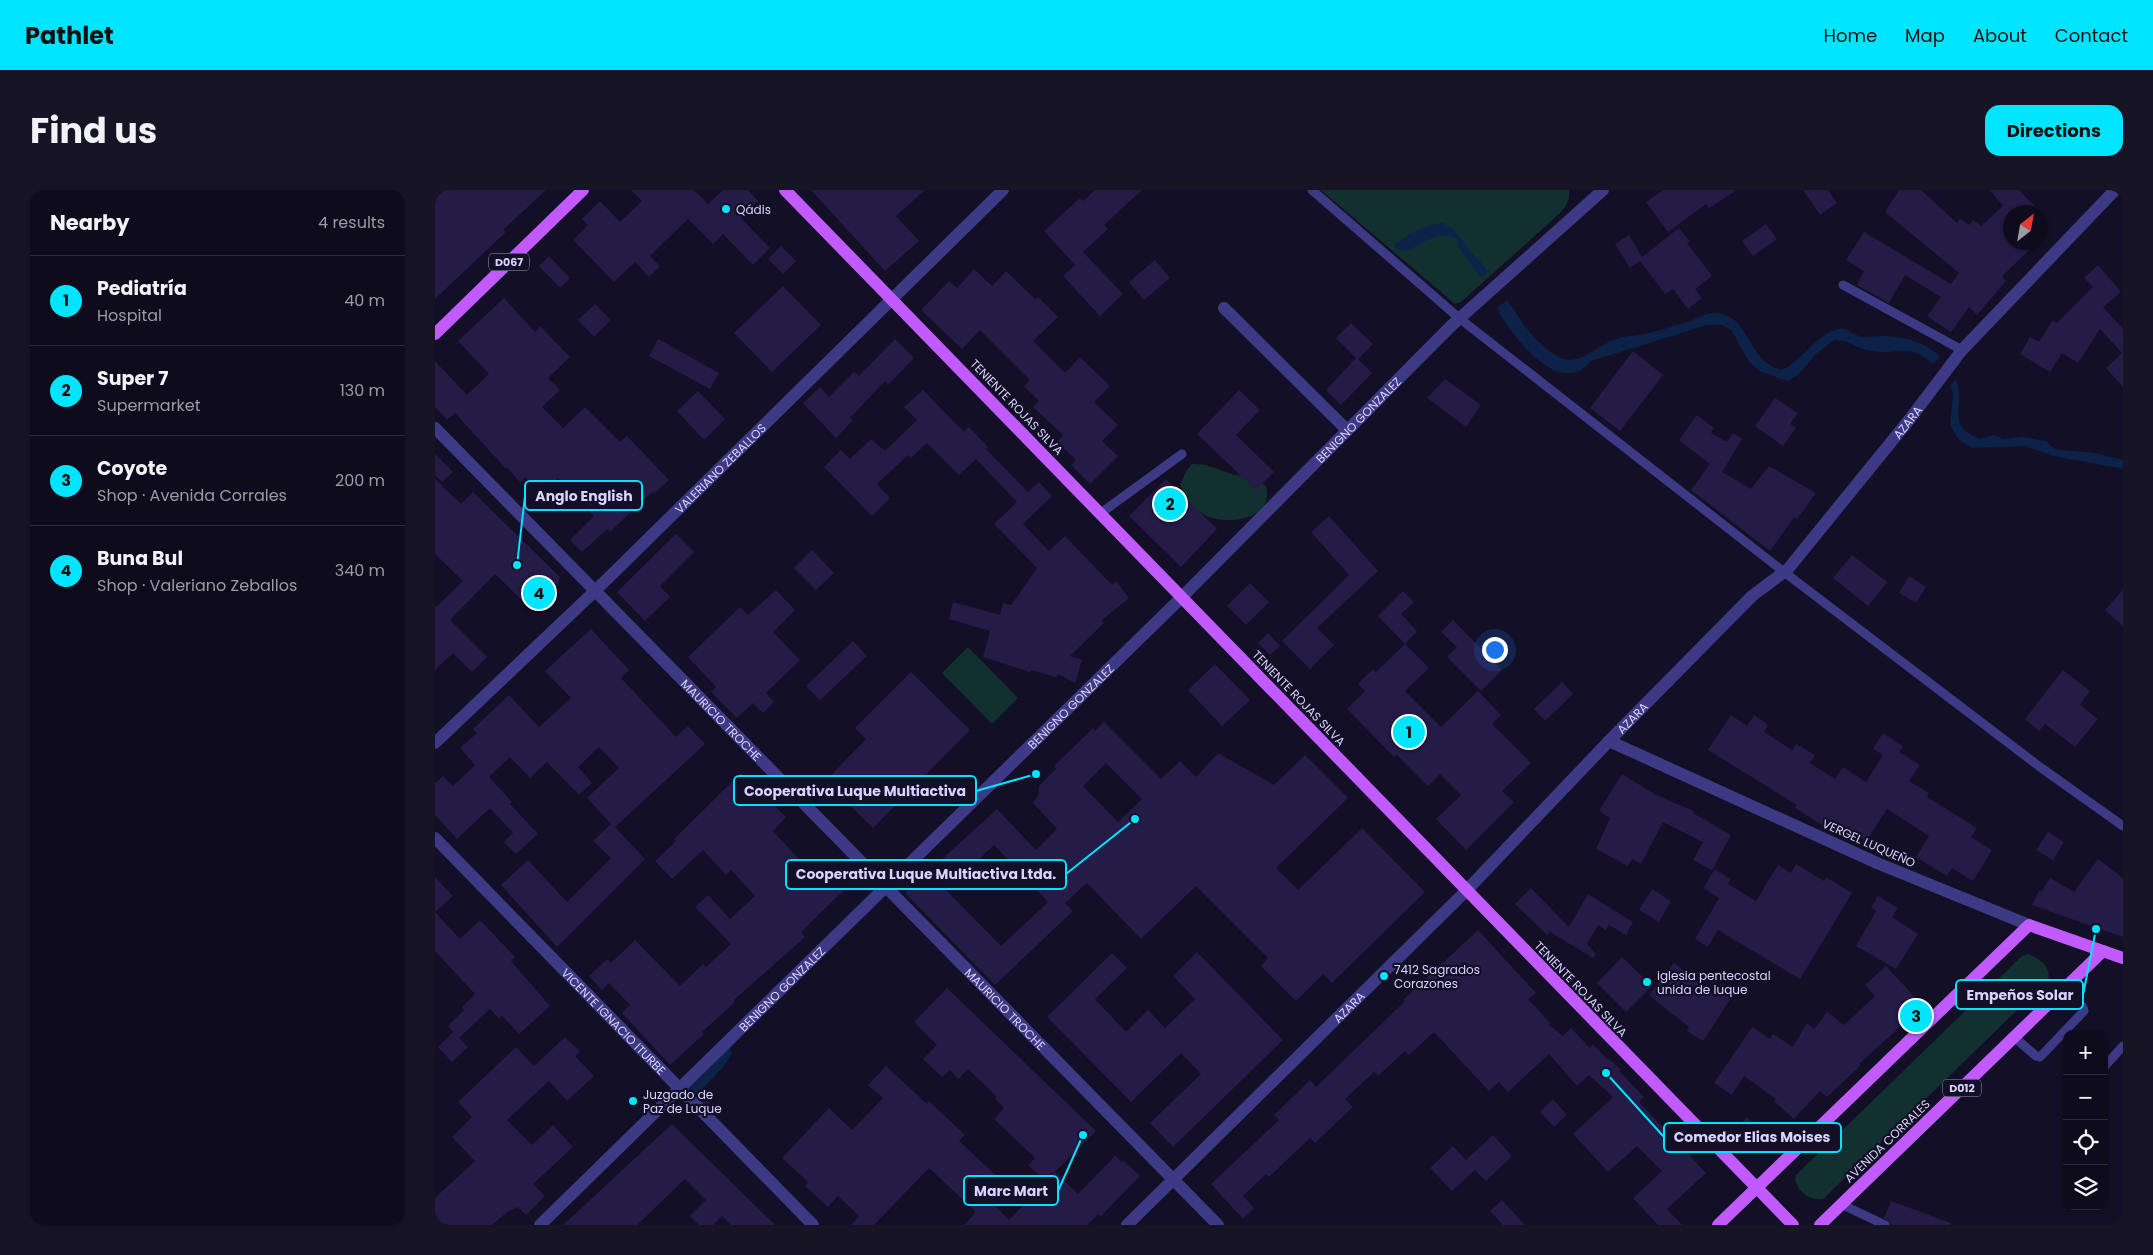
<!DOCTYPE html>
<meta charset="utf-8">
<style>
body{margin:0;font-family:Poppins,sans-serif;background:#171425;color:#f1f3f6}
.controls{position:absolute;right:15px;bottom:15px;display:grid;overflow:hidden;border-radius:10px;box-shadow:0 1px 4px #0004}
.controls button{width:45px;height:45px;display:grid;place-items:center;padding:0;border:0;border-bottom:1px solid #2e2b3b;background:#0e0b1c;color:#f1f3f6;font:25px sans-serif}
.compass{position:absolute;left:1568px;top:15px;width:45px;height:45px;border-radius:50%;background:#0e0b1c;box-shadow:0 1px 4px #0004;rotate:31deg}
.you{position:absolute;left:1059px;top:459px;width:18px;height:18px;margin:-12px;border:4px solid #fff;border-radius:50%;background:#1a73e8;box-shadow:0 0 0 8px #1a73e833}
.badge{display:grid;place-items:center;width:32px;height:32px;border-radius:50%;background:#00e5ff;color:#111;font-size:16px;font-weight:700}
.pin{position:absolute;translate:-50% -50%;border:2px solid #fff;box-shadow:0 1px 5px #0006}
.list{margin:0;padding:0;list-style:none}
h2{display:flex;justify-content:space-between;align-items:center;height:65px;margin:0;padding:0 20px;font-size:21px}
h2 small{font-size:16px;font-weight:400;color:#9b9ba3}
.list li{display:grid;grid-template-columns:32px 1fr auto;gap:15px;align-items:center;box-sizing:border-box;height:90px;padding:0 20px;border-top:1px solid #2e2b3b}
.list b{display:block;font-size:19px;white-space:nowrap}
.list p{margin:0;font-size:16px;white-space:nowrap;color:#9b9ba3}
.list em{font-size:16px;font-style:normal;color:#9b9ba3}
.icon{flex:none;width:28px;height:28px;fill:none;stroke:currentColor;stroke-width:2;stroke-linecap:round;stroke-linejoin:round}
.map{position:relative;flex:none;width:1688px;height:1035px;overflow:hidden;border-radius:15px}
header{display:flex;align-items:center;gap:30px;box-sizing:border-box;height:70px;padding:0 25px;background:#00e5ff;color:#111}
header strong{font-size:24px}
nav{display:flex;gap:28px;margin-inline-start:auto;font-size:18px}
.intro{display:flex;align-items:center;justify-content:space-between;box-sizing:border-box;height:120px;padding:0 30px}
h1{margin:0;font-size:35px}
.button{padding:12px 22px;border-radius:15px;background:#00e5ff;color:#111;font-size:18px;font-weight:700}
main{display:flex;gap:30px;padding:0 30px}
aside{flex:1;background:#0e0b1c;border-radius:15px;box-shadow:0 1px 4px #0004}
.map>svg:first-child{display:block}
.green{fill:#12302f}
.water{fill:#0c2248}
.building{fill:#241b47;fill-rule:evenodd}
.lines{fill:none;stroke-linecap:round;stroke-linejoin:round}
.lane{stroke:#3d3a85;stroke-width:9}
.street{stroke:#3d3a85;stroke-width:12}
.primary{stroke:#c25bff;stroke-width:12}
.poi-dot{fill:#00e5ff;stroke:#130f26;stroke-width:2}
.labels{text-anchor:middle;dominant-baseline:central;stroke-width:4.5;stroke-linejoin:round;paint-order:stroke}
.shield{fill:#130f26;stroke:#9e99be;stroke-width:1}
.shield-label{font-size:11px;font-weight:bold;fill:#d9d4ff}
.poi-label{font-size:12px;fill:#d9d4ff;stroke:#130f26;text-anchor:start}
.street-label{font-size:12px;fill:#d9d4ff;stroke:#130f26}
.leader{fill:none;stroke:#00e5ff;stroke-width:2}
.callout-dot{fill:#00e5ff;stroke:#130f26;stroke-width:2}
.callout{fill:#130f26;stroke:#00e5ff;stroke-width:2}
.callout-label{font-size:14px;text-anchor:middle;font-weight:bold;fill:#d9d4ff}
</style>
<header>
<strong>Pathlet</strong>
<nav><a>Home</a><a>Map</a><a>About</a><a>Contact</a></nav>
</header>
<div class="intro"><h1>Find us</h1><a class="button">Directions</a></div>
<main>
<aside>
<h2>Nearby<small>4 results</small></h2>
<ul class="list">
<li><span class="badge">1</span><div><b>Pediatría</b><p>Hospital</p></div><em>40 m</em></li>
<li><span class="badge">2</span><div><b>Super 7</b><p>Supermarket</p></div><em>130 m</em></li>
<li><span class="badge">3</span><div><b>Coyote</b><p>Shop · Avenida Corrales</p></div><em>200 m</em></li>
<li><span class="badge">4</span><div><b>Buna Bul</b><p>Shop · Valeriano Zeballos</p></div><em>340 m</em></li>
</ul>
</aside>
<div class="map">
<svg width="1688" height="1035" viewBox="0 0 1688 1035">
<rect width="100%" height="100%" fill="#130f26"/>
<g class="green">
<path d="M886,0H1134C1135,11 1131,16 1124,24L1026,112L1020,114Z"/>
<path d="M757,274C782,273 790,288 815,285L831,296C840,330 790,337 768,324C756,317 749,306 745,294L752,280Z"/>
<path d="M533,457L583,508L557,534L507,483Z"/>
<path d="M1592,764C1604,767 1617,777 1613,790L1388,1009C1375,1011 1363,1002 1360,989L1362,984L1587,766Z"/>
</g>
<g class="water">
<path d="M1008,33C1026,43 1025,50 1037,63C1043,70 1048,74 1053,82L1046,88L1024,58L1021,48C994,36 977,70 960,58V54C977,43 989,35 1008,33Z"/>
<path d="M1072,110C1082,122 1087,135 1098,146C1106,155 1123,170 1136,170C1151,169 1166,154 1181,149C1191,145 1203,146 1214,143C1225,141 1236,136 1247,134C1259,131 1269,122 1282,123C1316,126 1311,172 1347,180C1366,171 1377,151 1395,142C1411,134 1413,143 1424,146C1429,148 1438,146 1443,146C1466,145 1488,151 1505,166L1498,174C1472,151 1464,166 1436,161C1422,159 1415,150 1399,150L1380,165L1363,185L1352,191L1325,181L1314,172L1297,141L1287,135H1272L1156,171C1152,174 1148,180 1144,181C1113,195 1073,140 1062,118Z"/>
<path d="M1521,189C1532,216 1508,234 1545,249L1558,245L1570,249L1589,247L1611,251L1619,259L1660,263L1688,270V279L1619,266L1590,256L1538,258L1524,250L1515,235L1518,203L1515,196Z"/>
<path d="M295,857L297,864L288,877L268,898L275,911L273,919H265L250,894Z"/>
</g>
<g class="building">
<path d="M0,0H111L68,40L71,42L0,109Z"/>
<path d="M196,0H259L273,14L288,0H313L323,11L306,28L335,58L318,75L288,44L278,54L253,29L215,66L225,76L214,87L200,72L179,92L138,50L153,35L147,29L165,11L185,32L207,11Z"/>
<path d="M376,0H490L461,26L484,51L450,81Z"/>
<path d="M660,0H707L669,35L673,39L648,62L688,104L665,126L628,86L640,75L609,41L645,8L648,11Z"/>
<path d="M1228,0H1302L1274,18L1271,14L1233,42L1211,12Z"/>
<path d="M1368,0H1393L1402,13L1385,25Z"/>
<path d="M1464,0H1486L1522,33L1525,29L1534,35L1538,30L1546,36L1568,16L1555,0H1584L1605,22H1576V52H1603L1567,86L1571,91L1542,125L1534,117L1516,142L1492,126L1506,107L1470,85L1454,113L1422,95L1429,81L1411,70L1429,42L1516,94L1524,83L1450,22Z"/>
<path d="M1331,34L1342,49L1318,66L1307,51Z"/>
<path d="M1244,38L1255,52L1252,53L1277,86L1260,99L1267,108L1253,119L1238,99L1230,104L1205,71L1195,78L1180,54L1194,45L1207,67Z"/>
<path d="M346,56L361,71L348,84L333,69Z"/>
<path d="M114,66L135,88L125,98L104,76Z"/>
<path d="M720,70L735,88L709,110L694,92Z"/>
<path d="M1663,75L1686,102L1668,117L1688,139V197L1671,178L1687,163L1665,139L1643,173L1627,163L1615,182L1585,164L1595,147L1604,152L1618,130L1622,133L1658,97L1649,88Z"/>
<path d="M539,79L557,96L571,81L600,109L603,107L623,127L598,151L630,183L645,167L675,196L659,212L683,235L667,251L683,266L655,294L636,275L641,270L622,252L628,245L598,217L604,211L589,196L595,190L545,140L527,159L486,120L514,91L522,98Z"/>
<path d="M348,96L386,135L337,182L299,143Z"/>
<path d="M69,108L100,142L105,136L135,167L113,188L125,200L107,217L128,238L150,217L185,252L192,246L234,290L220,303L218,302L209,309L175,342L172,339L147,362L135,350L159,326L123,288L106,304L90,287L85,292L72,277L71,279L20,223L12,230L0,217V171L32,205L54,184L23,151Z"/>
<path d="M160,114L176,130L159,147L143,130Z"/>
<path d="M916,133L938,154L923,169L937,183L906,215L891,200L921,168L901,148Z"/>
<path d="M223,149L284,183L275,199L214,166Z"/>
<path d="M460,149L479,168L454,194L450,191L415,228L418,230L401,248L368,213L385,197L394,207L419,182L424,186Z"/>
<path d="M1198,161L1228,185L1185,241L1155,218Z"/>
<path d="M1010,189L1046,215L1031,237L992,208Z"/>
<path d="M488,200L529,242L534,237L553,257L551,259L593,302L604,292L617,306L588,334L614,361L630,346L677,395L681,391L694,408L666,431L669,433L635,466L647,470L640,493L623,484L621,487L596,480L595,482L548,467L555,441L514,429L518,412L565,425L568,413L576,415L602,378L559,334L582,312L541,269L524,285L492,253L476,268L473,265L442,294L455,308L437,326L389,277L406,260L415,269L436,249L450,261L482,230L469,217Z"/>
<path d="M804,200L825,220L801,245L839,282L821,300L762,244Z"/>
<path d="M263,201L290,229L269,250L242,221Z"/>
<path d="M1340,208L1363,223L1355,234L1361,238L1348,256L1320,236Z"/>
<path d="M1262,225L1279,238L1276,243L1292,252L1298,243L1307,249L1287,282L1316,299L1334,276L1381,303L1362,329L1359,327L1335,361L1256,300L1275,274L1244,250Z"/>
<path d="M0,264L18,282L7,292L0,285Z"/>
<path d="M0,289L26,314L38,302L125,387L122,397L98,421L60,384L15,430L52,467L37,482L18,463L0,480V416L1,417L28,391L0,364Z"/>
<path d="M731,289L782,339L746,377L694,326Z"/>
<path d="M894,326L943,381L882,438L899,455L875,479L847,451L914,385L876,342Z"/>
<path d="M241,344L259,362L225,396L235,407L210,431L182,402Z"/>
<path d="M377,360L399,383L381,400L359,378Z"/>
<path d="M1417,365L1452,392L1433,416L1398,388Z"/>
<path d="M1474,386L1491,397L1481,413L1464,403Z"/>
<path d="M815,393L834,412L811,435L792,416Z"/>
<path d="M341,400L360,420L338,442L365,470L331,503L339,512L328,523L318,513L302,528L276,502L281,497L253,467L305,417L313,425Z"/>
<path d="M1688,400V436L1670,420Z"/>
<path d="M968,401L979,412L966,424L982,441L970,454L943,426Z"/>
<path d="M1018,430L1067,480L1046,501L1012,467L1022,457L1006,442Z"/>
<path d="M156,439L194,480L186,488L241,547L253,536L270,554L180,637L210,669L122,757L66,695L93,670L132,712L176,668L158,651L176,634L152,608L184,578L164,557L143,577L157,593L144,605L112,572L95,588L75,567L54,587L77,612L75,614L103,644L81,664L69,652L78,643L55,618L22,649L0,625V593L8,586L18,596L40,575L25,558L42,543L38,539L74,505L104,537L136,508L110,481Z"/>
<path d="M833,443L845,456L835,465L823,453Z"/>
<path d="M418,451L432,466L385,510L371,496Z"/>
<path d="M970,454L994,478L970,501L1006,537L1043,501L1066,525L1057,534L1096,573L1067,601L1079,612L1031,660L1001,629L1026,605L1005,584L993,596L962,565L959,567L912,519L930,501L923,494L938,479L941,482Z"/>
<path d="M780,474L815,510L787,536L753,500Z"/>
<path d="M1628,480L1655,501L1645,515L1663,529L1640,557L1610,534L1604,541L1590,529Z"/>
<path d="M476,482L535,540L438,638L390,591L431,549L420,538Z"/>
<path d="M1127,492L1138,504L1110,531L1099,519Z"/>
<path d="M1296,525L1312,536L1319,525L1333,535L1329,542L1357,560L1361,554L1380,565L1375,573L1400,589L1408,577L1431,592L1448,565L1438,559L1448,543L1468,556L1464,562L1485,575L1474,591L1494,603L1492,607L1542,638L1536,647L1557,660L1538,691L1517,678L1512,686L1481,667L1494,646L1452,619L1431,651L1398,630L1392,638L1360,618L1362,615L1273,560Z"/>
<path d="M669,532L726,589L745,571L761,587L783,563L839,595L870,565L913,608L841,678L863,700L927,638L990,702L897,793L888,784L861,811L826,776L833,768L761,696L706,749L652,693L630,713L638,721L560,795L470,703L562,619L601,660L622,639L598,613L604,604V596L621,579L619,576L658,538L660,541ZM671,573L707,609L683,632L648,596ZM559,655L613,712L566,756L511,700Z"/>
<path d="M306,583L351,627L338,641L376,682L389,669L410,688L411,698L366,742L370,747L299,810L300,812L267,842L269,844L235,875L187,823L195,815L174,793L167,800L154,786L172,769L176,773L200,750L245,796L268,774L271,777L296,754L260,717L273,705L295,729L320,706L296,680L291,685L268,660L237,689L220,671L241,651L239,649Z"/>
<path d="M1187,584L1221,605L1259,621L1258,623L1296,645L1277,680L1258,670L1268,652L1228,632L1206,674L1197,669L1193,676L1161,659L1175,628L1164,621Z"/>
<path d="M1613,642L1629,652L1618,670L1601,660Z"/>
<path d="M1663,669L1688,688V747L1597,715L1604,701L1606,702L1615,688L1639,702Z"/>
<path d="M1361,674L1389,691L1391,687L1417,703L1365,789L1283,740L1273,757L1260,749L1284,708L1268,698L1280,679L1296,689L1293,694L1321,711L1343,675L1356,683Z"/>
<path d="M0,687L18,706L0,722Z"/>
<path d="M1096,698L1134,737L1153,704L1198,732L1191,745L1174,735L1171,740L1163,735L1152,754L1161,764L1158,768L1115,742L1112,745L1080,714Z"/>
<path d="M1217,699L1236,711L1224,732L1204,720Z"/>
<path d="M1443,706L1463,718L1457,727L1483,744L1461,779L1421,756L1441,721L1436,718Z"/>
<path d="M0,722L25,749L45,730L80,767L76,771L115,816L84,844L67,826L64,829L55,819L24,848L33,857L17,872L3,857L18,842L13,836L29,820L27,817L40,804L0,761Z"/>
<path d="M1043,740L1101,803L1093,809L1115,833L1114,835L1128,846L1136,838L1155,858L1158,854L1173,870L1174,869L1186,880L1184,881L1209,907L1204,912L1271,983L1232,1019L1247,1035H1223L1198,1008L1227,981L1202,956L1173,982L1138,944L1178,907L1154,885L1142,896L1114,864L1073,902L1064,892L1054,901L999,842L974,865L970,861L943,886L939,882L910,909L918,917L880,953L875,948L834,987L831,984L808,1006L819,1018L808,1029L776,994L844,930L839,925L875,890L881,897L970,811L968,810Z"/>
<path d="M762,762L848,850L738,957L715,933L766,884L746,863L696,912L612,827L677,763L692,778L660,809L691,842L713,820L730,838L760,809L738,786Z"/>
<path d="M1187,767L1217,796L1191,822L1162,793Z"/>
<path d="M1239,773L1277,802L1282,795L1298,805L1268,851L1252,841L1254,837L1214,805Z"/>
<path d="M1451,776L1488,816L1424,874L1426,875L1392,907L1385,901L1359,929L1339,911L1341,909L1309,886L1297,905L1279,893L1317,837L1335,849L1338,844L1358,857L1372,833L1379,839L1392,822L1409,835L1440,806L1430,795Z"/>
<path d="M512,798L661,941L611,991L593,975L600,968L559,929L569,918L560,909L562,907L533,879L523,889L515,880L507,887L488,869L502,855L479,832Z"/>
<path d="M130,847L145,862L140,866L159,886L132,911L114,891L72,930L97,955L118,935L138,957L98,994L110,1006L91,1025L83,1017L72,1022L57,1035H0V1008L40,971L17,947L37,927L23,912L81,857L99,876Z"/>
<path d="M451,876L492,914L494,911L530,945L524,951L567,991L552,1008L574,1030L620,982L643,1004L680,966L687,972L688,970L705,986L666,1026L663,1024L653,1035H529L541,1022L494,978L439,1035H416L424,1026L403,1006L393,1017L370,996L373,992L347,968L394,918L417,940L448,908L433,895Z"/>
<path d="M1118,909L1132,925L1119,937L1105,922Z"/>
<path d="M1311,927L1327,938L1314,958L1298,946Z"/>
<path d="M237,934L340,1035H296L287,1026L278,1035H264L255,1026L271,1010L250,989L202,1035H128Z"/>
<path d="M1058,945L1077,966L1051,991L1040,980L1017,1001L995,978L1018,956L1031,970Z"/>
<path d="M1067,1010L1090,1035H1068L1055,1021Z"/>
<path d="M1456,1011L1516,1033V1035H1456L1449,1028Z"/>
</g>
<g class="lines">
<g class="lane">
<path d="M877,0L1024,128L1349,382L1605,577L1688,636"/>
<path d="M1408,95L1527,160"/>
<path d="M666,323L747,264"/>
<path d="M1579,847L1601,866L1605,867L1649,821L1648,817L1629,799"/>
<path d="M1669,877L1688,856"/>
<path d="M1406,1014L1450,1035"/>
</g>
<g class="street">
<path d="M789,118L912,240"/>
<path id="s1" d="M0,238L783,1035"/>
<path d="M1174,551L1442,673L1594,735"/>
<path id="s2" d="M0,553L160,401L568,0"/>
<path id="s3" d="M0,648L378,1035"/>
<path id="s4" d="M105,1035L747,407L1016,136L1168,0"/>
<path id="s5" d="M692,1035L1031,701L1174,551L1317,406L1353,379L1474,230L1527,160L1680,0"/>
</g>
<g class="primary">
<path d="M350,0L1358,1035"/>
<path d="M0,144L148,0"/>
<path d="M1283,1035L1594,735L1688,768"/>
<path d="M1385,1035L1668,761"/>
</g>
</g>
<g class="poi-dot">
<circle cx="291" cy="19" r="5"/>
<circle cx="949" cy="786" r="5"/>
<circle cx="1212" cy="792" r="5"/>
<circle cx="198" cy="911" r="5"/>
</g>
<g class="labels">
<g class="shield">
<rect x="54" y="63.5" width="40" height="17" rx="4"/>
<rect x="1508" y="889.5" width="38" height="17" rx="4"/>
</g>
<g class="shield-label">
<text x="74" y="72">D067</text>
<text x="1527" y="898">D012</text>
</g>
<g class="poi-label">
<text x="301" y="19">Qádis</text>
<text x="959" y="779">7412 Sagrados<tspan x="959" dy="14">Corazones</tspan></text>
<text x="1222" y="785">iglesia pentecostal<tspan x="1222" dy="14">unida de luque</tspan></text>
<text x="208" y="904">Juzgado de<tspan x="208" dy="14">Paz de Luque</tspan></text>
</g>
<g class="street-label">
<text transform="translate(582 217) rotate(46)">TENIENTE ROJAS SILVA</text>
<text stroke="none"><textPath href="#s4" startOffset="1148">BENIGNO GONZALEZ</textPath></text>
<text stroke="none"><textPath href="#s5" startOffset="1121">AZARA</textPath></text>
<text stroke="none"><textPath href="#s2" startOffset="396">VALERIANO ZEBALLOS</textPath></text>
<text transform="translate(864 508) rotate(46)">TENIENTE ROJAS SILVA</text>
<text stroke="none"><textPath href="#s4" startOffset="742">BENIGNO GONZALEZ</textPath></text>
<text stroke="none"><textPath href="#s5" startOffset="716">AZARA</textPath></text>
<text stroke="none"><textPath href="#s1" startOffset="409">MAURICIO TROCHE</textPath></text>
<text transform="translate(1434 653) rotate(24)">VERGEL LUQUEÑO</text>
<text stroke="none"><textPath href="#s4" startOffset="338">BENIGNO GONZALEZ</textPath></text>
<text transform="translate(1146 799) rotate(46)">TENIENTE ROJAS SILVA</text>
<text stroke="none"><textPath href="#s5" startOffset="311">AZARA</textPath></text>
<text stroke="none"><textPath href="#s1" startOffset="814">MAURICIO TROCHE</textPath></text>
<text stroke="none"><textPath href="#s3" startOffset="256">VICENTE IGNACIO ITURBE</textPath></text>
<text transform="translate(1452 951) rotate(-44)">AVENIDA CORRALES</text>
</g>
</g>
<path class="leader" d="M82 375L90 306M601 584L541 601M700 629L631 684M1661 739L1648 805M1171 883L1229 947M648 945L623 1001"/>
<g class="callout-dot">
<circle cx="82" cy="375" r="5"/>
<circle cx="601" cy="584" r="5"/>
<circle cx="700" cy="629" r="5"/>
<circle cx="1661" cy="739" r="5"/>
<circle cx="1171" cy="883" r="5"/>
<circle cx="648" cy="945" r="5"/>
</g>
<g class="callout">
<rect x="90" y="291" width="117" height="29" rx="5"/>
<rect x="299" y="586" width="242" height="29" rx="5"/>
<rect x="351" y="670" width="280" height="29" rx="5"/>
<rect x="1521" y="790" width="127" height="29" rx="5"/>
<rect x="1229" y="933" width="177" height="29" rx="5"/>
<rect x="529" y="986" width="94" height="29" rx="5"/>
</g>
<g class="callout-label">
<text x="149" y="311">Anglo English</text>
<text x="420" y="606">Cooperativa Luque Multiactiva</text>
<text x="491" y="689">Cooperativa Luque Multiactiva Ltda.</text>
<text x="1585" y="810">Empeños Solar</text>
<text x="1317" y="952">Comedor Elias Moises</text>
<text x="576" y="1006">Marc Mart</text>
</g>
</svg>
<div class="controls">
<button>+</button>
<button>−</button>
<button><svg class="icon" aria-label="locate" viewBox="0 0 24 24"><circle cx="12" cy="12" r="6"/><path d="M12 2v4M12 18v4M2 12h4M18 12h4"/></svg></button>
<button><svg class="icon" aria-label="layers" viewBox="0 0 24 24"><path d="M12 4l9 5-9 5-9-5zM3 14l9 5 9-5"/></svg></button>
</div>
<svg class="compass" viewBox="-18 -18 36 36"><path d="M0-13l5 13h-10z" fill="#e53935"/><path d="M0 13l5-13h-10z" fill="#9b9ba3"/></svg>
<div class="you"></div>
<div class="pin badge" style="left:974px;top:542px">1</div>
<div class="pin badge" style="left:735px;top:314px">2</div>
<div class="pin badge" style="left:1481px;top:826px">3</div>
<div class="pin badge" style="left:104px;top:403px">4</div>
</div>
</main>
